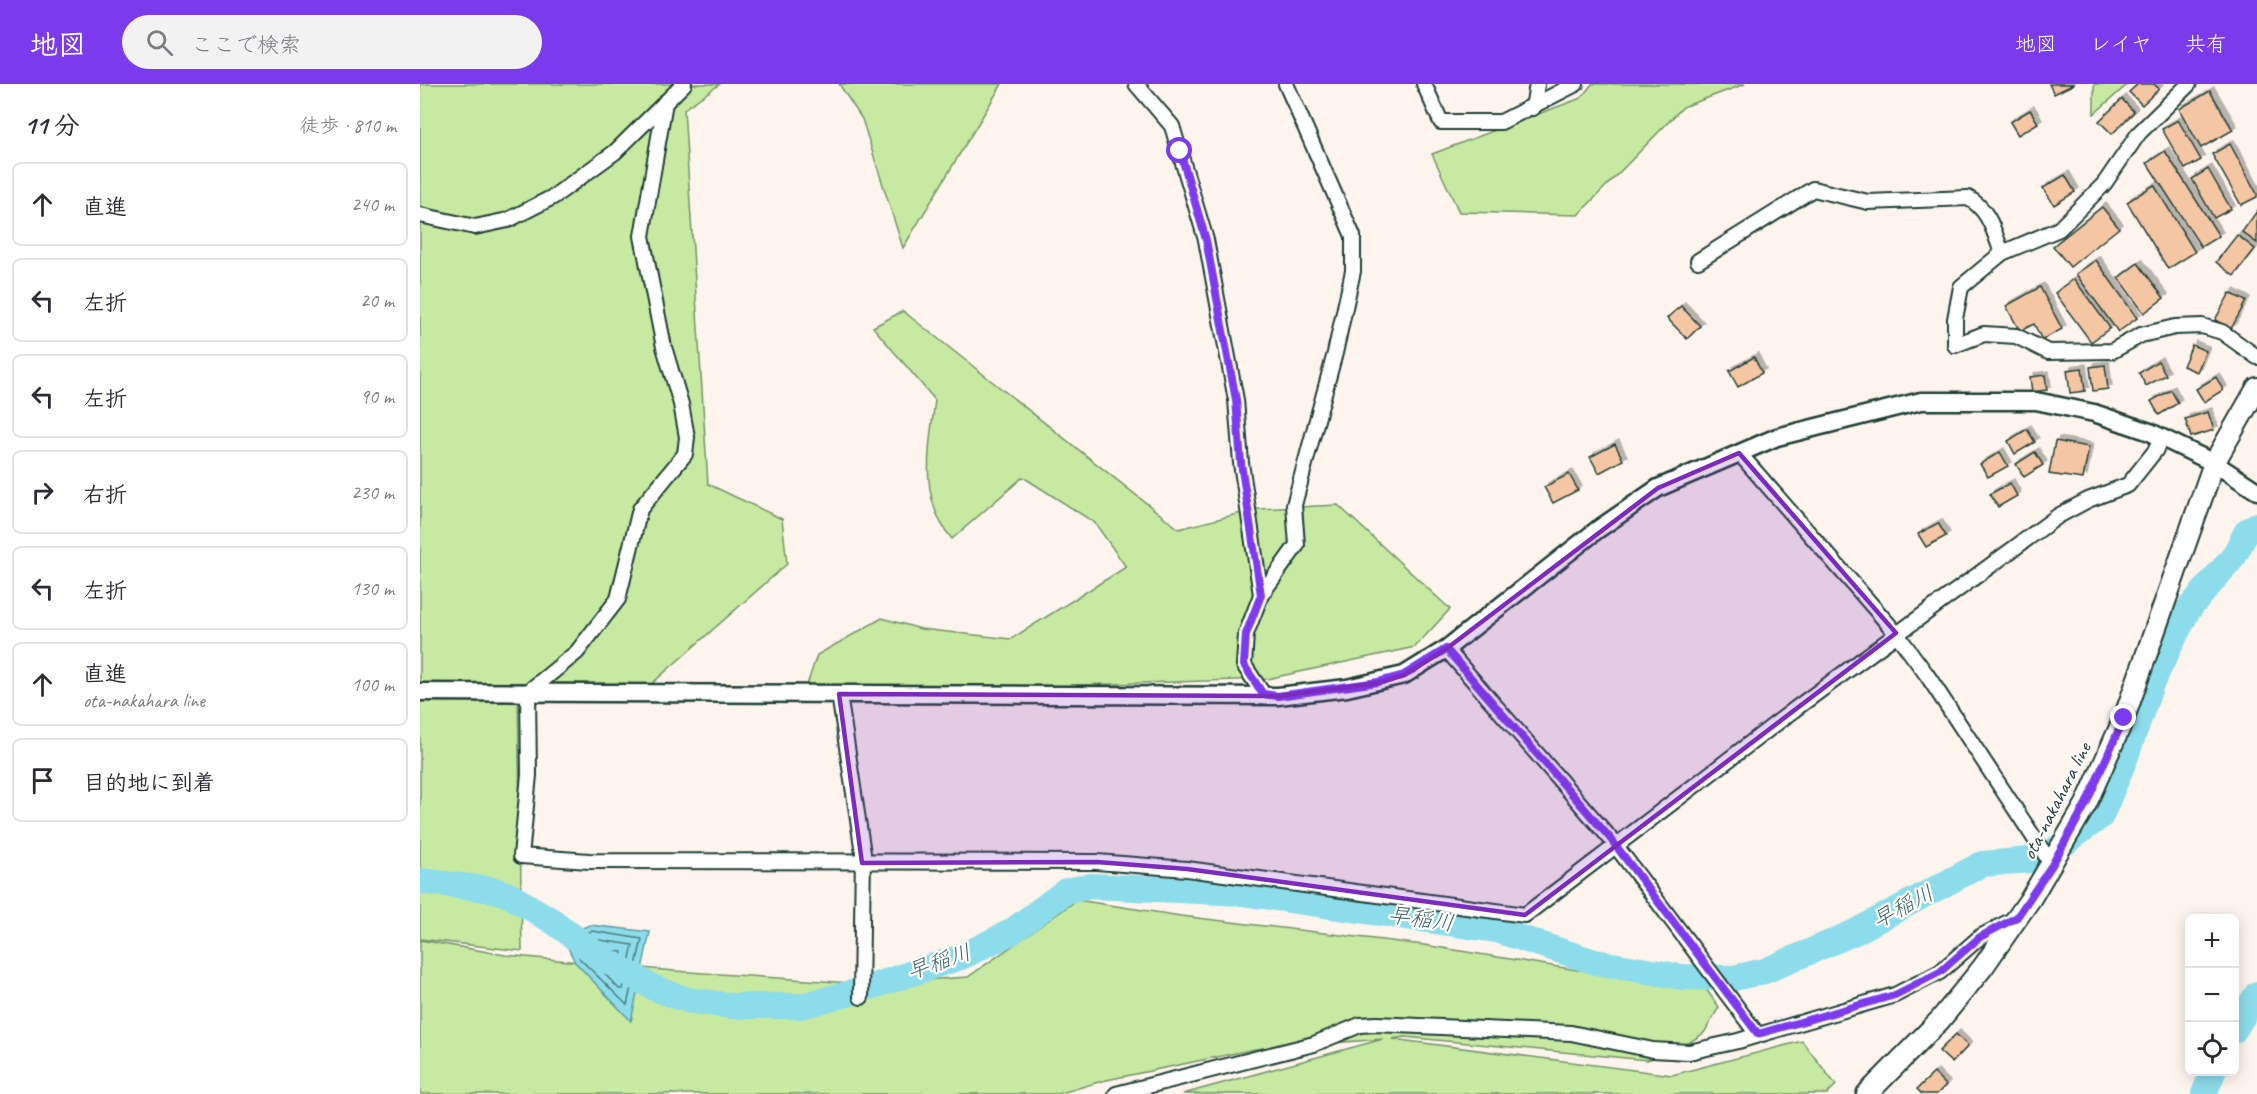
<!DOCTYPE html>
<html lang="ja">
<meta charset="utf-8">
<style>
body{margin:0;font-family:Caveat,"Klee One",sans-serif;background:#f2f2f3;color:#2b2b33}
.controls{position:absolute;right:18px;bottom:18px;display:grid;overflow:hidden;border-radius:9px;box-shadow:0 3px 15px #0003}
.controls button{width:54px;height:54px;display:grid;place-items:center;padding:0;border:0;border-bottom:2px solid #e1e1e2;background:#fff;color:#2b2b33;font:30px sans-serif}
.stop{position:absolute;width:18px;height:18px;margin:-14px;border:4px solid #7c3aed;border-radius:50%;background:#fff}
.stop.end{background:#7c3aed;border-color:#fff;box-shadow:0 2px 6px #0008}
.list{margin:0;padding:0;list-style:none}
h2{display:flex;justify-content:space-between;align-items:center;height:78px;margin:0;padding:0 24px;font-size:26px}
h2 small{font-size:20px;font-weight:400;color:#7c7c81}
.list li{display:grid;grid-template-columns:39px 1fr auto;gap:18px;align-items:center;box-sizing:border-box;height:84px;margin:0 12px 12px;padding:0 12px;border:2px solid #e1e1e2;border-radius:9px}
.list b{display:block;font-size:22px;white-space:nowrap}
.list p{margin:0;font-size:20px;white-space:nowrap;color:#7c7c81}
.list em{font-size:20px;font-style:normal;color:#7c7c81}
.icon{flex:none;width:33px;height:33px;fill:none;stroke:currentColor;stroke-width:2;stroke-linecap:round;stroke-linejoin:round}
.map{position:relative;flex:none;width:1837px;height:1010px;overflow:hidden}
header{display:flex;align-items:center;gap:36px;box-sizing:border-box;height:84px;padding:0 30px;background:#7c3aed;color:#fff}
header strong{font-size:28px}
nav{display:flex;gap:33px;margin-inline-start:auto;font-size:21px}
.search{width:420px;height:54px;background:#f2f2f3;display:flex;align-items:center;gap:15px;box-sizing:border-box;padding:0 21px;border-radius:33px;color:#7c7c81;font-size:22px}
main{display:flex}
aside{flex:1;background:#fff}
.map>svg:first-child{display:block}
.green{fill:#c7e9a1;stroke:#73936a;stroke-width:1.5}
.water{fill:#8ddceb;stroke:#619ca2;stroke-width:1.5}
.lines{fill:none;stroke-linecap:round;stroke-linejoin:round}
.shore{stroke:#4b7d7d;stroke-width:1.5}
.river{stroke:#8ddceb;stroke-width:26}
.building{fill:#f5c6a4;stroke:#1f3d34;stroke-width:1.5;filter:url(#shadow)}
.minor-casing{stroke:#1f3d34;stroke-width:18}
.tertiary-casing{stroke:#1f3d34;stroke-width:21}
.secondary-casing{stroke:#1f3d34;stroke-width:24}
.minor{stroke:#fff;stroke-width:14}
.tertiary{stroke:#fff;stroke-width:16}
.secondary{stroke:#fff;stroke-width:20}
.route{stroke:#7c3aed;stroke-width:8}
.marked{fill:#7b2cbf;fill-opacity:0.2;stroke:#7b2cbf;stroke-width:4.5;stroke-linejoin:round}
.labels{text-anchor:middle;dominant-baseline:central;stroke-width:4.5;stroke-linejoin:round;paint-order:stroke}
.street-label{font-size:21px;fill:#1f3d34;stroke:#fff}
.water-label{font-size:22px;font-style:italic;fill:#3a6562;stroke:#fff}
</style>
<header>
<strong>地図</strong>
<div class="search"><svg class="icon" aria-label="search" viewBox="0 0 24 24"><circle cx="10" cy="10" r="6"/><path d="M15 15l6 6"/></svg>ここで検索</div>
<nav><a>地図</a><a>レイヤ</a><a>共有</a></nav>
</header>
<main>
<aside>
<h2>11 分<small>徒歩 · 810 m</small></h2>
<ul class="list">
<li><svg class="icon" aria-label="ahead" viewBox="0 0 24 24"><path d="M12 20V5M6 11l6-6 6 6"/></svg><div><b>直進</b></div><em>240 m</em></li>
<li><svg class="icon" aria-label="left" viewBox="0 0 24 24"><path d="M17 20v-9H6M10 6l-5 5 5 5"/></svg><div><b>左折</b></div><em>20 m</em></li>
<li><svg class="icon" aria-label="left" viewBox="0 0 24 24"><path d="M17 20v-9H6M10 6l-5 5 5 5"/></svg><div><b>左折</b></div><em>90 m</em></li>
<li><svg class="icon" aria-label="right" viewBox="0 0 24 24"><path d="M7 20v-9h11M14 6l5 5-5 5"/></svg><div><b>右折</b></div><em>230 m</em></li>
<li><svg class="icon" aria-label="left" viewBox="0 0 24 24"><path d="M17 20v-9H6M10 6l-5 5 5 5"/></svg><div><b>左折</b></div><em>130 m</em></li>
<li><svg class="icon" aria-label="ahead" viewBox="0 0 24 24"><path d="M12 20V5M6 11l6-6 6 6"/></svg><div><b>直進</b><p>ota-nakahara line</p></div><em>100 m</em></li>
<li><svg class="icon" aria-label="arrive" viewBox="0 0 24 24"><path d="M6 21V4h12l-3 4 3 4H6"/></svg><div><b>目的地に到着</b></div></li>
</ul>
</aside>
<div class="map">
<svg width="1837" height="1010" viewBox="0 0 1837 1010">
<defs>
<filter id="shadow"><feDropShadow dx="4" dy="-4" stdDeviation="0" flood-color="#0004"/></filter>
</defs>
<rect width="100%" height="100%" fill="#fdf4ed"/>
<filter id="ink" filterUnits="userSpaceOnUse"><feTurbulence type="fractalNoise" baseFrequency=".0167" numOctaves="2"/><feDisplacementMap in="SourceGraphic" scale="12" xChannelSelector="R" yChannelSelector="G"/><feConvolveMatrix kernelMatrix="1 2 1 2 8 2 1 2 1" color-interpolation-filters="sRGB"/></filter>
<g filter="url(#ink)">
<g class="green">
<path d="M0,0H300L264,25L288,400L362,435L367,480L220,610L98,608L102,867L0,855Z"/>
<path d="M419,0H582L483,164L442,35Z"/>
<path d="M1172,0H1325L1263,23L1158,131L1039,128L1012,70L1161,14Z"/>
<path d="M1674,0H1708L1674,30Z"/>
<path d="M483,227L759,445L837,425L918,421L1030,525L995,563L847,595L384,610L397,571L462,534L501,545L591,555L706,483L675,439L603,393L532,455C498,415 509,364 515,316L453,243Z"/>
<path d="M657,816L761,832L1004,861L1157,886L1273,887L1299,923L1284,949L1259,965L1227,976L985,953L972,955L1252,991L1382,957L1416,1001L1407,1010H763L963,955L835,965L682,997L638,1010H0V856L85,871L254,887L447,900L548,893Z"/>
</g>
<path class="water" d="M170,841L230,848L211,937L155,878L142,852Z"/>
<g class="lines">
<g class="shore">
<path d="M172,847L222,855L207,921L160,875L152,858L153,854Z"/>
<path d="M173,855L213,861L203,905H199L166,870L162,860Z"/>
<path d="M181,865L202,868L198,887H194L178,870Z"/>
</g>
<g class="river">
<path d="M0,797L74,806L89,811L134,838L179,872L234,904L267,916L313,922H381L435,908L541,873L591,848L646,807L671,802L822,809L1076,846L1175,878L1262,893L1314,894L1345,887L1433,849L1562,780L1623,775L1681,732L1706,672L1731,600L1768,526L1814,472L1827,447L1837,441"/>
<path d="M1814,946L1837,910"/>
<path d="M1784,1010L1793,988"/>
</g>
</g>
<g class="building">
<path d="M1629,0H1654L1634,10Z"/>
<path d="M1718,0H1734L1739,5L1722,21L1709,8Z"/>
<path d="M1790,7L1813,46L1781,64L1759,25Z"/>
<path d="M1702,15L1714,28L1692,50L1679,37Z"/>
<path d="M1610,26L1618,39L1598,51L1590,38Z"/>
<path d="M1758,36L1781,76L1765,85L1742,45Z"/>
<path d="M1810,60L1837,110V113L1821,121L1792,70Z"/>
<path d="M1745,67L1799,152L1781,163L1727,79Z"/>
<path d="M1788,85L1811,125L1794,134L1772,95Z"/>
<path d="M1645,91L1655,108L1634,121L1623,104Z"/>
<path d="M1734,101L1775,168L1748,185L1707,118Z"/>
<path d="M1682,123L1699,144L1650,183L1633,162Z"/>
<path d="M1837,127V159L1822,148Z"/>
<path d="M1817,151L1835,165L1814,192L1796,178Z"/>
<path d="M1676,176L1717,234L1698,248L1656,190Z"/>
<path d="M1718,179L1744,214L1724,229L1698,194Z"/>
<path d="M1654,195L1690,244L1671,258L1635,209Z"/>
<path d="M1620,203L1642,245L1622,256L1614,240L1600,247L1586,222Z"/>
<path d="M1810,209L1826,217L1811,245L1795,236Z"/>
<path d="M1261,222L1280,242L1267,255L1247,234Z"/>
<path d="M1772,261L1786,267L1777,288L1763,282Z"/>
<path d="M1334,273L1342,289L1318,303L1309,287Z"/>
<path d="M1738,277L1746,291L1726,302L1719,289Z"/>
<path d="M1685,281L1688,305L1673,307L1670,283Z"/>
<path d="M1662,284L1665,307L1650,309L1647,286Z"/>
<path d="M1625,291L1627,306L1612,308L1610,293Z"/>
<path d="M1796,293L1803,306L1784,318L1776,305Z"/>
<path d="M1751,306L1758,319L1739,331L1731,317Z"/>
<path d="M1788,328L1794,346L1771,353L1765,335Z"/>
<path d="M1607,345L1615,358L1595,370L1588,357Z"/>
<path d="M1635,357L1669,363L1663,395L1629,390Z"/>
<path d="M1195,360L1203,376L1179,389L1170,373Z"/>
<path d="M1580,368L1588,382L1568,393L1560,380Z"/>
<path d="M1615,368L1623,381L1604,393L1596,380Z"/>
<path d="M1149,390L1158,406L1133,419L1124,403Z"/>
<path d="M1590,399L1597,412L1578,423L1570,410Z"/>
<path d="M1518,439L1526,452L1506,463L1498,450Z"/>
<path d="M1536,950L1548,962L1532,979L1519,967Z"/>
<path d="M1514,989L1526,1001L1517,1010H1502L1497,1005Z"/>
</g>
<g class="lines">
<defs>
<g id="minor">
<path d="M716,0L752,42L786,156L816,316L821,379L841,511"/>
<path d="M1004,0L1021,38H1081L1156,0"/>
<path d="M245,18L222,152L244,263L261,320L267,353L265,370L220,425L198,515L157,568L108,608L109,691L101,772L169,777L677,778L767,785L1105,831L1379,622L1638,432L1668,416L1708,401L1735,367L1741,354"/>
<path d="M1113,24L1117,0"/>
<path d="M0,131L55,143L88,136L133,113L195,68L264,0"/>
<path d="M1278,177L1393,105L1448,118L1548,114C1569,125 1574,148 1582,169"/>
<path d="M1535,261V235L1541,203L1582,169L1639,145L1684,100L1719,49L1769,0"/>
<path d="M1535,261L1564,250L1596,252L1628,268L1692,267L1721,251L1755,243L1782,242L1802,248L1837,273"/>
<path d="M1319,369L1476,549L1507,591L1632,781"/>
<path d="M1026,565L1190,754L1337,950"/>
<path d="M419,610L443,769L441,913"/>
<path d="M843,610L824,581L826,550L841,511L877,461L874,421L915,269L933,187V152L866,0"/>
<path d="M696,1010L894,960L940,941L956,940L1151,949L1233,966L1269,968L1318,957L1475,911L1520,888L1560,853L1596,834"/>
</g>
<path id="tertiary" d="M0,608L858,612L927,604L984,591L1026,565L1177,446L1238,404L1357,353L1501,317H1616L1674,329L1730,348L1794,379L1837,407"/>
<path id="secondary" d="M1447,1010L1520,936L1563,883L1611,814L1666,720L1704,634L1794,379L1837,304"/>
</defs>
<use href="#minor" class="minor-casing"/>
<use href="#tertiary" class="tertiary-casing"/>
<use href="#secondary" class="secondary-casing"/>
<use href="#minor" class="minor"/>
<use href="#tertiary" class="tertiary"/>
<use href="#secondary" class="secondary"/>
</g>
</g>
<g class="lines" filter="url(#ink)">
<path class="route" d="M760,67L786,156L816,316L821,379L841,511L826,550L824,581L843,610L858,612L958,598L984,591L1026,565L1190,754L1338,950L1475,911L1520,888L1560,853L1597,833L1632,781L1666,720L1704,634"/>
</g>
<path class="marked" d="M1319,369L1476,549L1105,831L767,785L677,778L442,779L419,610L858,612L958,599L984,591L1026,565L1238,404Z"/>
<g class="labels">
<g class="street-label">
<text transform="translate(1636 717) rotate(-63)">ota-nakahara line</text>
</g>
<g class="water-label">
<text transform="translate(1483 823) rotate(-28)">早稲川</text>
<text transform="translate(1001 835) rotate(8)">早稲川</text>
<text transform="translate(519 878) rotate(-19)">早稲川</text>
</g>
</g>
</svg>
<div class="controls">
<button>+</button>
<button>−</button>
<button><svg class="icon" aria-label="locate" viewBox="0 0 24 24"><circle cx="12" cy="12" r="6"/><path d="M12 2v4M12 18v4M2 12h4M18 12h4"/></svg></button>
</div>
<div class="stop" style="left:760px;top:67px"></div>
<div class="stop end" style="left:1704px;top:634px"></div>
</div>
</main>
